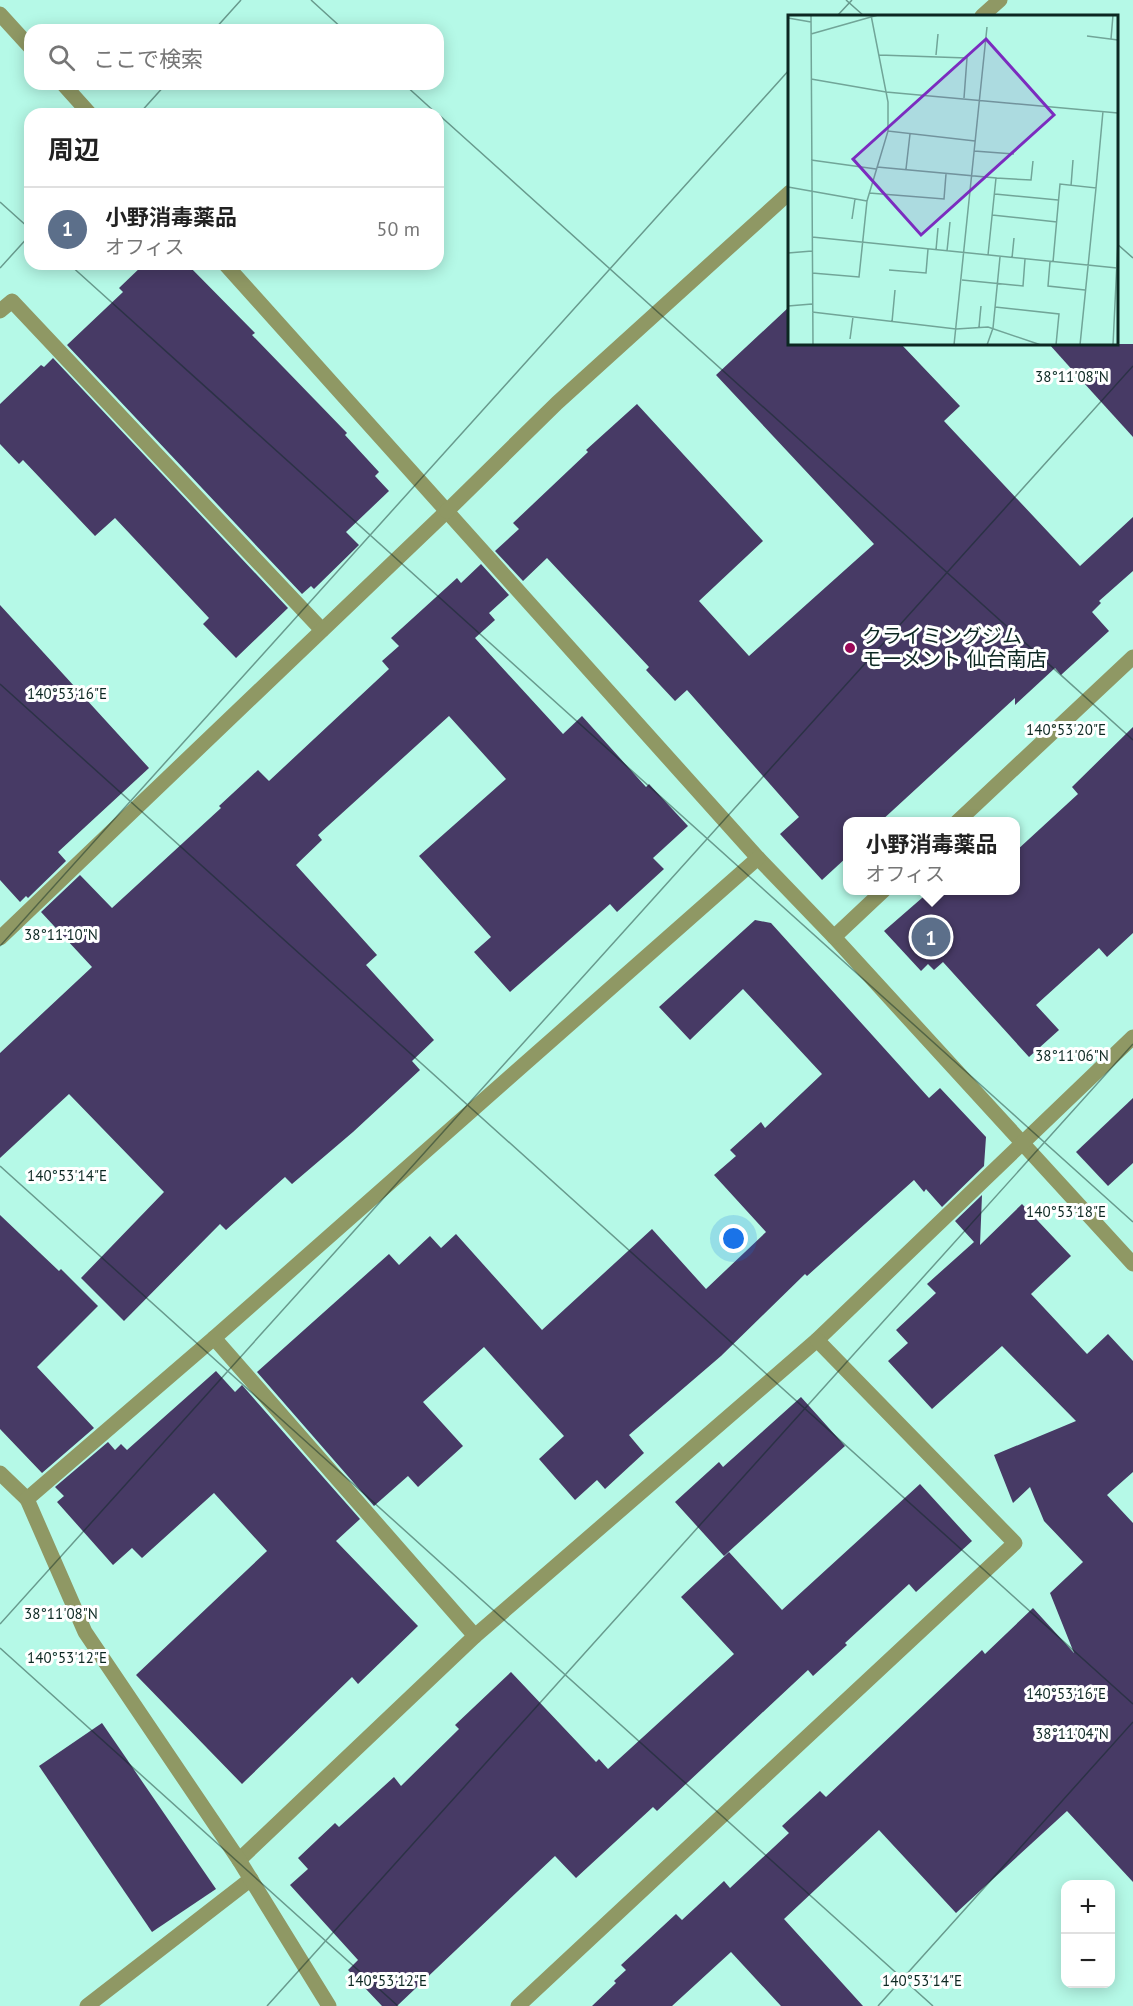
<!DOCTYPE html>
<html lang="ja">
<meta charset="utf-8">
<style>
body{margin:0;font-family:"PT Sans","Noto Sans JP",sans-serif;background:#f6f6f6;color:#222}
.controls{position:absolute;right:18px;bottom:18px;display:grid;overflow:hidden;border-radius:12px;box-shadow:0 3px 15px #0003}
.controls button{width:54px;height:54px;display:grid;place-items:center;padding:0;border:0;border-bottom:2px solid #e0e0e0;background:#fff;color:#222;font:30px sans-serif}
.you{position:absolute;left:734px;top:1239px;width:21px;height:21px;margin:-15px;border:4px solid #fff;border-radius:50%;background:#1a73e8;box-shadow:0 0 0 9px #1a73e833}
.badge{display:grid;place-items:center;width:39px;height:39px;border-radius:50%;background:#9b0958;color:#fff;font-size:20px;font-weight:700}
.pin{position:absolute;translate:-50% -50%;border:3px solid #fff;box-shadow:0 2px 6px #0006}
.popup{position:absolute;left:843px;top:817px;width:177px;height:78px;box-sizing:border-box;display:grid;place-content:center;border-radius:12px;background:#fff;filter:drop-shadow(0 2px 4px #0005);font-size:20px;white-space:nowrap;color:#767676}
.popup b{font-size:22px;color:#222}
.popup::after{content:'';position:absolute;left:50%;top:100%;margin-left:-12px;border:12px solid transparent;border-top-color:#fff}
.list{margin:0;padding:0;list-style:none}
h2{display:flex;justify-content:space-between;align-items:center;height:78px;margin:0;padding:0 24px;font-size:26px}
h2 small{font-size:20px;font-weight:400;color:#767676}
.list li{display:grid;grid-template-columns:39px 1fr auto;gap:18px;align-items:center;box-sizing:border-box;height:84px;padding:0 24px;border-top:2px solid #e0e0e0}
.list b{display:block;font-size:22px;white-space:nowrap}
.list p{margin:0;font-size:20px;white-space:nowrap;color:#767676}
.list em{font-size:20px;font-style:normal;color:#767676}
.icon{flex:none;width:33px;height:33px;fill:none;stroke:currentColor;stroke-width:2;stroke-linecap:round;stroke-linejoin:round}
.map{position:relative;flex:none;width:1133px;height:2006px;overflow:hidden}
.search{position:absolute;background:#fff;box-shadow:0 3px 15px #0003;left:24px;top:24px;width:420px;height:66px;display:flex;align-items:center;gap:15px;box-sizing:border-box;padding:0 21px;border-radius:18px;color:#767676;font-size:22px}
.panel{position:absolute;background:#fff;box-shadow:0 3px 15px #0003;left:24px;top:108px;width:420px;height:162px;border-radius:18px}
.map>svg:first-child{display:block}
.building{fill:#473a65}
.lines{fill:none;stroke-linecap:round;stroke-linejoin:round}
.minor{stroke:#8f9864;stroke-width:15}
.tertiary{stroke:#8f9864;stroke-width:15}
.ticks{fill:none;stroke:#0c2822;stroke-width:1.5;stroke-opacity:0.45}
.poi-dot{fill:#9b0958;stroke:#fff;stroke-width:2}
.labels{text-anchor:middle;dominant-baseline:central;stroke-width:6;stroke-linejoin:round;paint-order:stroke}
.poi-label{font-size:20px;fill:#0c2822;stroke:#fff;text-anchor:start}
.inset-road{fill:none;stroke:#71a598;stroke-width:1.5}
.view{fill:#7b2cbf;fill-opacity:0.15;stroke:#7b2cbf;stroke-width:3}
.inset-edge{fill:none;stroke:#0c2822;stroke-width:3}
.ticks-label{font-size:15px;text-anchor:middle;fill:#0c2822;stroke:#fff;stroke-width:6;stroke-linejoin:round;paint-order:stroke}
</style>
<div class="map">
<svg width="1133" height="2006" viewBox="0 0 1133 2006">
<rect width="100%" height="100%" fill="#b5f9e7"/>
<g class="building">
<path d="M144,264H187L255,333L252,335L347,433L345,435L379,472L375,476L389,491L346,532L359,545L314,589L311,586L302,594L67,345L123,292L119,288Z"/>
<path d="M789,307V344H901L960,406L944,421L1080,566L1133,517V571L1099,601L1101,603L1092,612L1109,631L1061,675L1055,668L1015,705V698L880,822H847V857L822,880L780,834L799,817L687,690L675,701L646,670L649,667L547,558L523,581L495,551L519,529L513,523L588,452L586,450L637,404L763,541L699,601L749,656L874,544L716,375Z"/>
<path d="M1049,344H1133V437L1093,393Z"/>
<path d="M53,358L288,608L236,658L203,624L209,618L115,518L95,536L23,460L19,464L0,444V404L41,365L44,367Z"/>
<path d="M481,564L509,595L489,613L495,620L475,638L563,734L582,716L646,787L649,784L688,826L653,858L664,869L617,912L610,904L510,992L474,952L491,937L419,856L506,779L449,716L318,835L322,840L296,865L377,955L366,965L434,1040L412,1061L420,1070L353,1132L292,1184L285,1177L226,1230L220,1224L124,1321L81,1278L164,1192L69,1094L0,1158V1053L92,967L41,912L80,875L112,908L221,808L219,806L258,770L269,781L389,669L382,661L399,646L391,638L457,578L461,583Z"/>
<path d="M0,605L149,768L58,852L66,861L28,898L26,896L20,902L0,880Z"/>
<path d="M1133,727V933L1107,957L1099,948L1036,1005L1059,1030L1029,1057L943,962L934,970L928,964L921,971L884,931L930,891H1015V852L1078,794L1072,787Z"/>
<path d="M755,920L771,923L929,1098L940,1088L986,1137L984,1166L942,1207L926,1189L924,1192L914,1180L807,1276L805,1274L721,1356L629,1435L644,1453L605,1489L597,1480L575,1500L539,1459L564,1436L484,1347L423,1402L463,1446L418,1487L408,1476L374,1506L257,1372L389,1254L399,1265L430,1236L441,1248L456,1234L542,1330L652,1229L706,1289L766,1232L714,1175L736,1156L730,1150L761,1122L765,1128L822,1074L743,989L690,1040L659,1007Z"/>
<path d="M1133,1098V1163L1108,1186L1076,1152Z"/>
<path d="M982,1195L980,1245L1022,1204L1071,1256L1031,1294L1087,1354L1108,1334L1133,1361V1472L1107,1495L1133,1523V1882L1067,1811L956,1913L879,1830L784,1919L863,2006H781L731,1952L672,2006H592L616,1983L614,1981L626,1970L621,1965L676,1914L682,1920L724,1881L730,1888L789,1833L782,1826L820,1791L826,1797L982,1650L985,1654L1033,1608L1074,1653L1050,1593L1083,1562L1044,1521L1030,1487L1013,1503L994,1455L1076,1421L1002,1346L932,1409L888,1361L908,1343L896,1330L936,1293L927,1284L974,1242L955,1221Z"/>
<path d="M0,1215L59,1271L61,1269L98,1306L37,1367L94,1428L42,1473L0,1429Z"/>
<path d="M216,1371L235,1392L242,1385L360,1519L336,1541L418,1626L358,1684L352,1677L242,1784L136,1675L267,1551L214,1493L142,1558L132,1548L113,1565L57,1502L64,1496L55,1487L108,1442L115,1450L121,1444L127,1450Z"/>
<path d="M801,1397L845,1446L724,1556L675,1502L719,1462L723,1467Z"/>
<path d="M920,1484L972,1541L916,1592L909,1584L845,1643L847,1645L813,1676L808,1670L657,1811L653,1807L576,1878L555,1856L397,2006H382L348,1970L358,1960L290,1885L308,1869L298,1858L335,1823L339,1827L394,1777L401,1786L459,1729L455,1725L511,1672L596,1762L599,1759L608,1769L734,1654L681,1597L729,1552L782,1610Z"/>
<path d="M102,1723L216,1889L152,1932L39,1766Z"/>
</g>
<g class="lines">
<g class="minor">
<path d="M0,14L30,47"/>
<path d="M63,84L90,114"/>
<path d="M225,264L758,858L834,937L1133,1264"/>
<path d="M0,311L12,301L322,630"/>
<path d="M957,822L1133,657"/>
<path d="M834,937L884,890"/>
<path d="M0,938L447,511"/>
<path d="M214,1338L475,1636"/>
<path d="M0,1473L27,1499"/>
<path d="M239,1860L475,1636L817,1340L1133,1037"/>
<path d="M87,2006L251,1879"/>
<path d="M329,2006L239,1860L85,1632L27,1499L214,1338L758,858"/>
<path d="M518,2006L1015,1543L817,1340"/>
</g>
<g class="tertiary">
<path d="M982,16L1000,0"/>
<path d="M447,511L557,403L790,192"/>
</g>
</g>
<path class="ticks" d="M311,0L344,30M846,0L864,16M837,16L852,0M214,30L241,0M404,84L437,114M139,114L166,84M438,114L1133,740M0,202L30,229M1116,243L1133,258M69,264L1133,1222M0,268L30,235M0,684L1133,1704M0,946L790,69M0,1166L933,2006M0,1624L1133,366M0,1648L398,2006M267,2006L1133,1044M878,2006L1133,1722"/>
<circle class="poi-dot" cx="850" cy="648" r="6"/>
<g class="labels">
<g class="poi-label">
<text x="862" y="636">クライミングジム<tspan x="862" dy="23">モーメント 仙台南店</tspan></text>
</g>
</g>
<g transform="translate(788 15)">
<rect width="330" height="330" fill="#b5f9e7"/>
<path class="inset-road" d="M23,0L25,330M83,0L100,87V116M0,3L23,7M23,19L90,0M299,21L330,25M323,24L325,0M91,40L179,43L176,83M148,40L150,19M23,64L98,77L330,98M186,136L226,139M23,145L88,154M89,152L208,163L200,240M118,154L122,119M208,163L243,165L245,146M283,171L285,145M0,172L79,186M81,178L156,184L158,159M207,179L270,185M204,200L269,207M64,204L67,184M24,222L329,253M148,235L150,213M159,236L162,207M0,238L24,236M224,243L226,223M262,247L260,271L297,275M265,247L272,169L308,173L315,96M101,255L138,258L140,234M24,258L71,262L79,186L100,116L187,126M174,265L235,271L237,244M0,291L24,289M207,292L271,299L268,330M24,297L168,314L200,312L253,330M104,307L107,275M191,312L193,291M62,324L65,302M166,330L199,12M199,330L205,313L212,242M292,330L308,173M325,330L330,226"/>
<path class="view" d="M198,24L266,100L133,220L65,144Z"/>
<rect width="330" height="330" class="inset-edge"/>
</g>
<g class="ticks-label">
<text x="1072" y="382">38°11'08"N</text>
<text x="67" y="699">140°53'16"E</text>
<text x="1066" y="735">140°53'20"E</text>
<text x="61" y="940">38°11'10"N</text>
<text x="1072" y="1061">38°11'06"N</text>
<text x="67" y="1181">140°53'14"E</text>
<text x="1066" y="1217">140°53'18"E</text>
<text x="61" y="1619">38°11'08"N</text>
<text x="67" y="1663">140°53'12"E</text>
<text x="1066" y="1699">140°53'16"E</text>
<text x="1072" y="1739">38°11'04"N</text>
<text x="387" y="1986">140°53'12"E</text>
<text x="922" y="1986">140°53'14"E</text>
</g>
</svg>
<div class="controls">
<button>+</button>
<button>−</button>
</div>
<div class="you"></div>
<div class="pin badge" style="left:931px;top:937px;background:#5c6f8a">1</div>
<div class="popup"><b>小野消毒薬品</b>オフィス</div>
<div class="search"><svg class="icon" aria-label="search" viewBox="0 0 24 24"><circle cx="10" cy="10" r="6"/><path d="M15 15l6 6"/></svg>ここで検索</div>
<section class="panel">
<h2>周辺<small></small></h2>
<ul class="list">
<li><span class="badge" style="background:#5c6f8a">1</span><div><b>小野消毒薬品</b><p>オフィス</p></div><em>50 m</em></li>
</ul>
</section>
</div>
